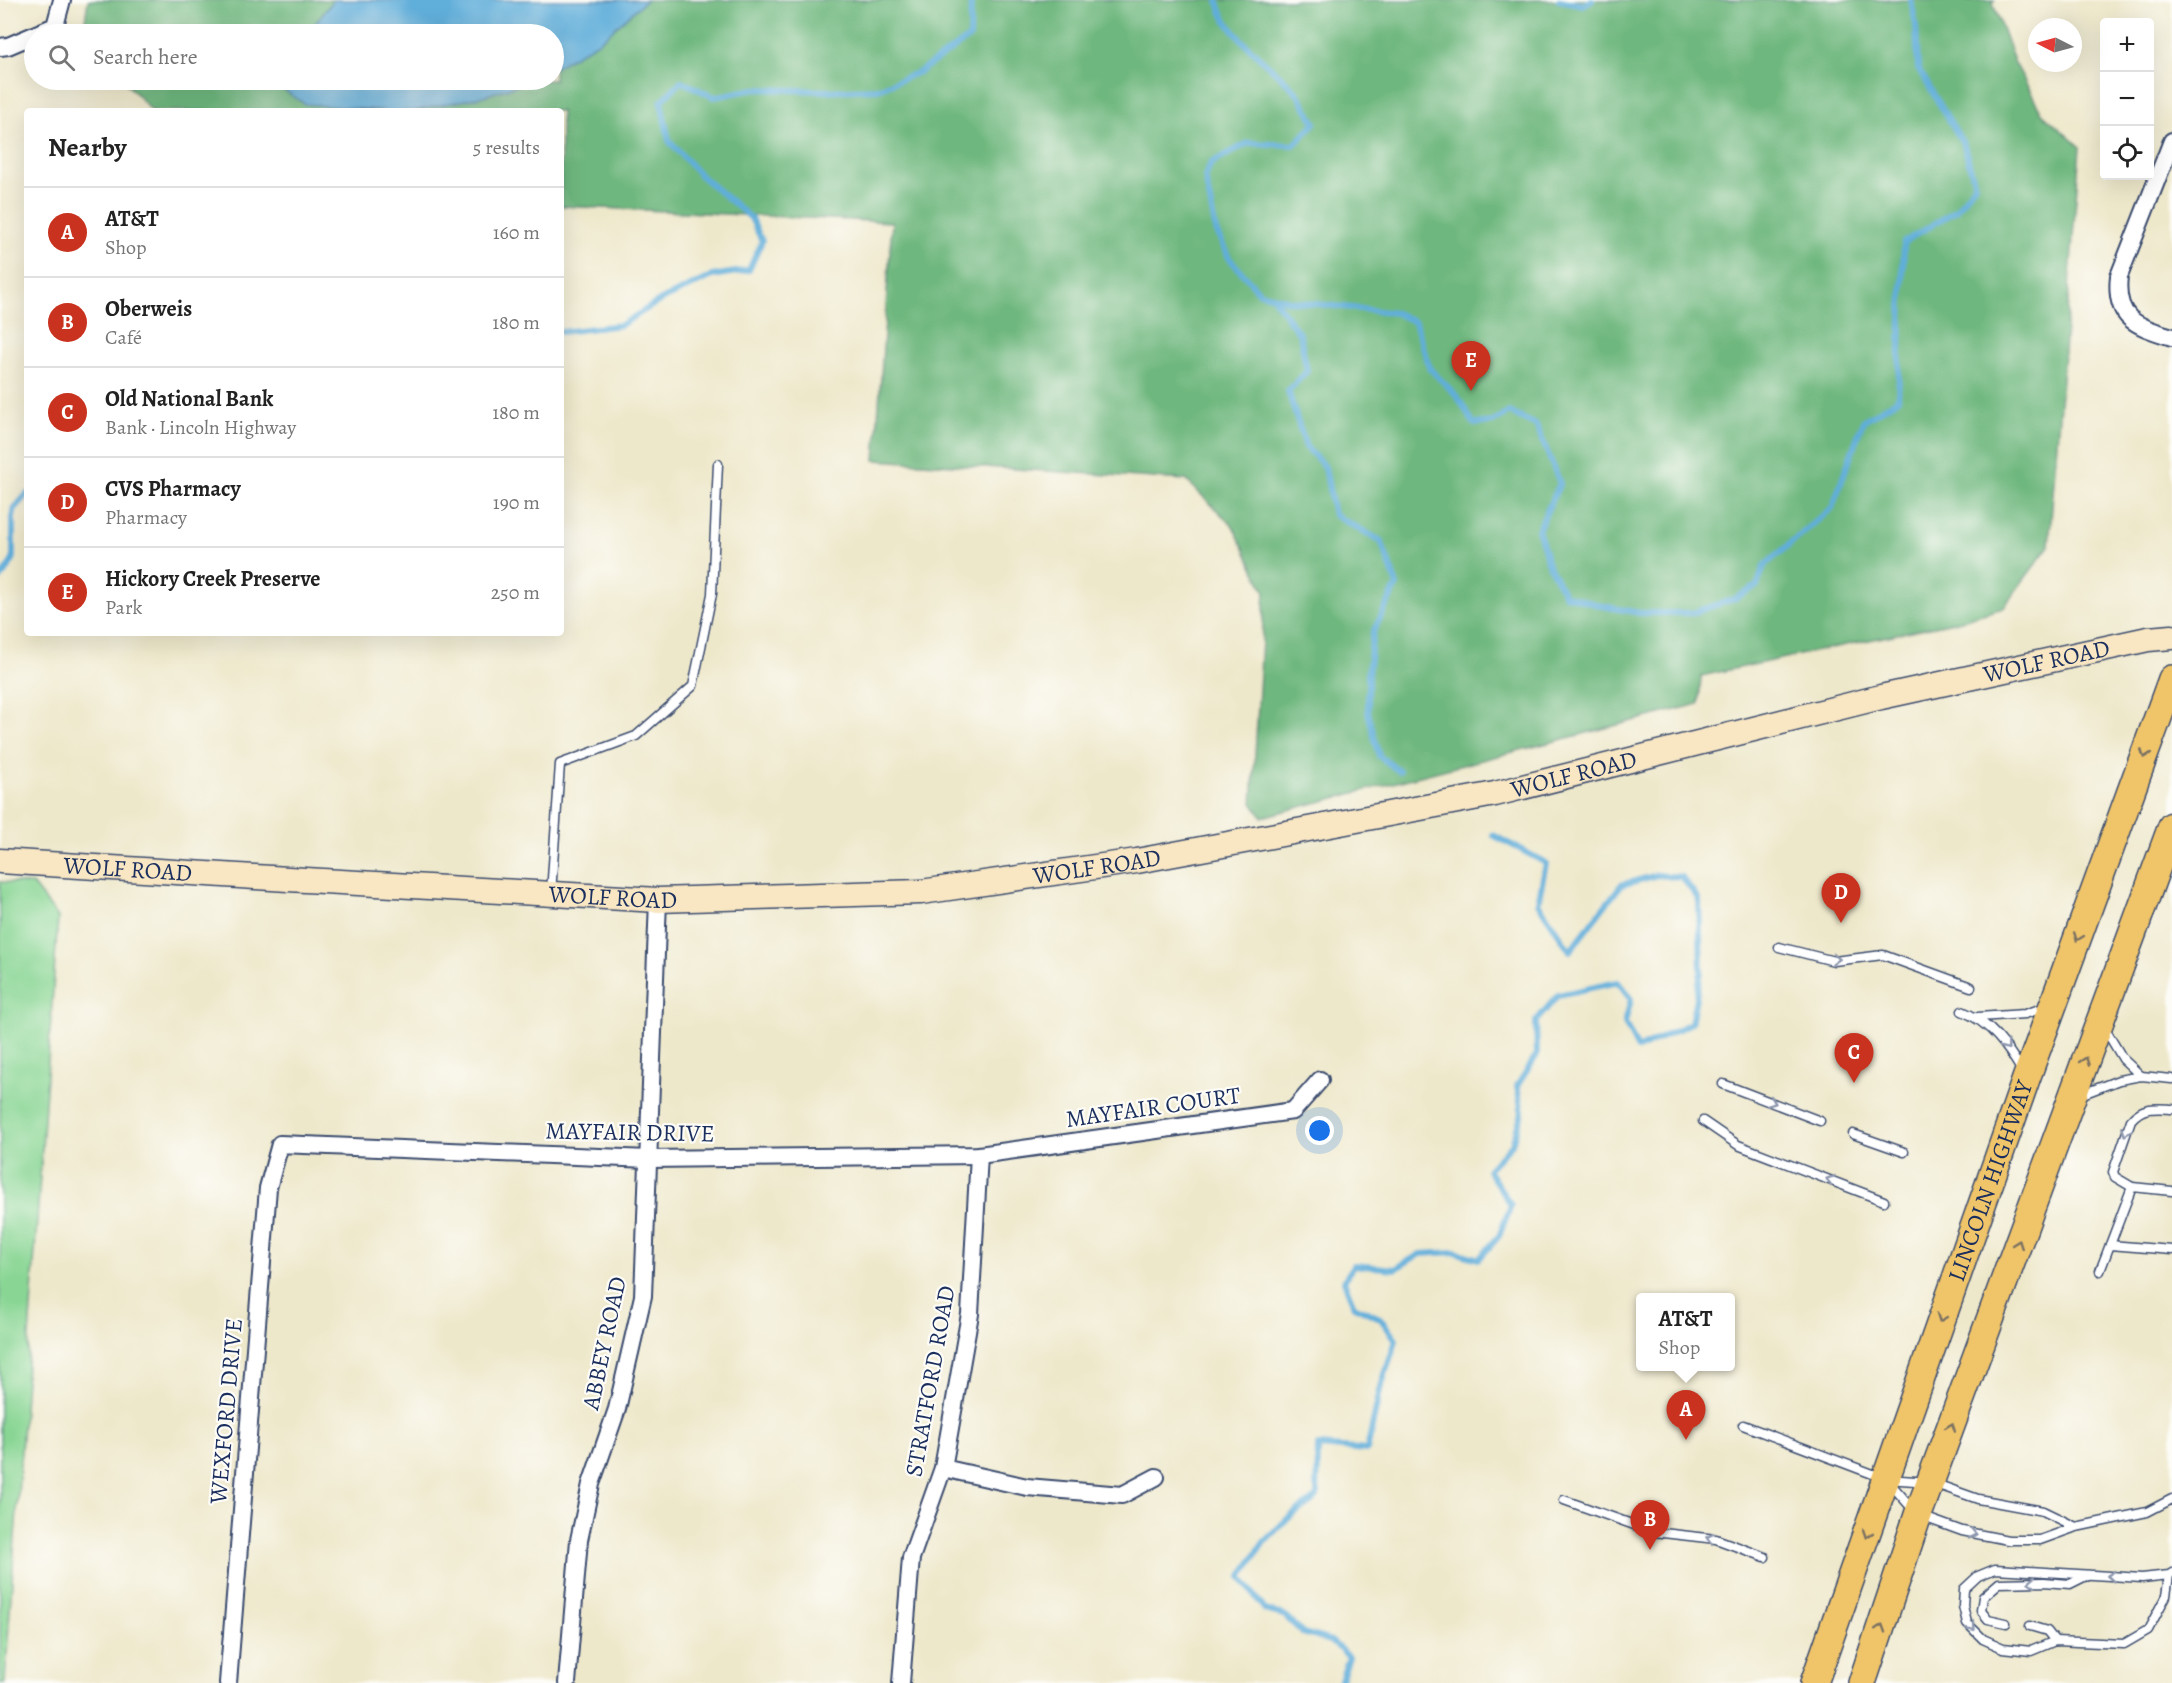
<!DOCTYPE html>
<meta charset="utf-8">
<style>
body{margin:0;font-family:Alegreya,serif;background:#f2f2f2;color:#222}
.controls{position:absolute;right:18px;top:18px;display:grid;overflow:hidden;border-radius:6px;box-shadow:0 6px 24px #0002}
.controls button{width:54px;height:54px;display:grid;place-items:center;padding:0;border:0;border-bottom:2px solid #e0e0e0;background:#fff;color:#222;font:30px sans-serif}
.compass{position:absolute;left:2028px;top:18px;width:54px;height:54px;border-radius:50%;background:#fff;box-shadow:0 6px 24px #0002;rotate:276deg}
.you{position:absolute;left:1320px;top:1131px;width:21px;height:21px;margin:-15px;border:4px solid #fff;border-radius:50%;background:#1a73e8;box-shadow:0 0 0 9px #1a73e833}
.badge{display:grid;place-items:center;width:39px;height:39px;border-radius:50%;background:#c8321e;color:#fff;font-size:20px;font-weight:700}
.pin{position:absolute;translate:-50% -50px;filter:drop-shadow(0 2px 3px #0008)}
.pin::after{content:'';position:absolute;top:32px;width:21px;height:18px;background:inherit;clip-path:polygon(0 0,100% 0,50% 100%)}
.popup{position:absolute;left:1636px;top:1293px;width:99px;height:78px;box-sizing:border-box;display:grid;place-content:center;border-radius:6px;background:#fff;filter:drop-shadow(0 2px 4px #0005);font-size:20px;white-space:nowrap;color:#767676}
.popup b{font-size:22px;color:#222}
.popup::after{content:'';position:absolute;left:50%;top:100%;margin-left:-12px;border:12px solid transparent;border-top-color:#fff}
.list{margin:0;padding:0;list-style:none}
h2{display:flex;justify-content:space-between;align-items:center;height:78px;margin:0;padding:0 24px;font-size:26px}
h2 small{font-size:20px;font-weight:400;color:#767676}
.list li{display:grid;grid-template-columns:39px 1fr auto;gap:18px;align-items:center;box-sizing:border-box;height:90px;padding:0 24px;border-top:2px solid #e0e0e0}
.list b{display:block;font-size:22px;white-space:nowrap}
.list p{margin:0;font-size:20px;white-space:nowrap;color:#767676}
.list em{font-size:20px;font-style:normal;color:#767676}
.icon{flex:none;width:33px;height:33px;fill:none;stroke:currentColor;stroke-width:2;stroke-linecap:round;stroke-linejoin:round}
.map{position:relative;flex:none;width:2172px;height:1683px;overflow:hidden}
.search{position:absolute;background:#fff;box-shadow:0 6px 24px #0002;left:24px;top:24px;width:540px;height:66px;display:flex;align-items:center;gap:15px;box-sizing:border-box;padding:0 21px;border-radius:33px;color:#767676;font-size:22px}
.panel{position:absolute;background:#fff;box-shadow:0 6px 24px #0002;left:24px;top:108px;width:540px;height:528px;border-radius:6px}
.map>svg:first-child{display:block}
.green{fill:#89d694;stroke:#528279;stroke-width:1.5}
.forest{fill:#6eb77e;stroke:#44736e;stroke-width:1.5}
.water{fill:#60aeda;stroke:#3e6e9c;stroke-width:1.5}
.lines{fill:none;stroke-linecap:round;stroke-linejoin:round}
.stream{stroke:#60aeda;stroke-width:6}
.lane-casing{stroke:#3b4b6e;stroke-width:11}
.street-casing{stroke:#3b4b6e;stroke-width:20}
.secondary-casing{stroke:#3b4b6e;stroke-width:27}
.primary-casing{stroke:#3b4b6e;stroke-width:30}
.lane{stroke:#fff;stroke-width:8}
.street{stroke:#fff;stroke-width:16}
.secondary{stroke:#f9e7c3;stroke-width:24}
.primary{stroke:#f0c469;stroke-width:27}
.oneway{stroke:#7b7263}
.oneway2{stroke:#8d97ae}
.labels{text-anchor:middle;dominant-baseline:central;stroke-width:4.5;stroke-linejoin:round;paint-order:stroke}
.street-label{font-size:24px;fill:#1b2f5e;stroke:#fdfcf7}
</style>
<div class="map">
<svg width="2172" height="1683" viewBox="0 0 2172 1683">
<rect width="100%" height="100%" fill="#fdfcf7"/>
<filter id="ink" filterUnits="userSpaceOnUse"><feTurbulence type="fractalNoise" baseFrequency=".0167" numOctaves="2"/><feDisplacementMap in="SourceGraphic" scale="12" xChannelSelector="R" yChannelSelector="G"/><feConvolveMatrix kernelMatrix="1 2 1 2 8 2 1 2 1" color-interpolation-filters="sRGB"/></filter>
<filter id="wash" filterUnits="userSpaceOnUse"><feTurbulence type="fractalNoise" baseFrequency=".008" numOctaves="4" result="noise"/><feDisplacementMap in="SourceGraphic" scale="24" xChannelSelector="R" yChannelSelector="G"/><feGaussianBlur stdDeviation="1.35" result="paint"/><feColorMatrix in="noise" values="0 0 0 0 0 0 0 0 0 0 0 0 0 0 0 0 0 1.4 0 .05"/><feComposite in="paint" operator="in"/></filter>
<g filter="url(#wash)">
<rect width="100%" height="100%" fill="#eee8cb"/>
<path class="green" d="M0,882L32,884L58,917L5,1683H0Z"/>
<g class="forest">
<path d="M88,0H334L307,34H83Z"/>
<path d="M646,0H1995L1993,3L2014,61L2042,113L2080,147L2049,546L2003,608L1958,621L1701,676L1699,704L1262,817L1252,803L1265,592L1233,526L1186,480L875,460L892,222L561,206V111H413L480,97L534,80H554V68L600,41Z"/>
<path d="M123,80H284L281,88L305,104L388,111H152Z"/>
</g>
<g class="water">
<path d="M334,0H646L600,41L554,68V34H307Z"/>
<path d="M284,80H534L480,97L413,111H388L305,104L281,88Z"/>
</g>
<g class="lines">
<g class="stream">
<path d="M1218,0C1221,31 1275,68 1295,91C1303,100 1309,113 1315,123L1294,145L1248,143L1211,163L1205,177L1216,231L1229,258L1260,293L1290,301L1396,313L1415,322L1430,369L1457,396L1474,424L1493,422L1509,412L1536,425L1560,483L1538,530L1545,551L1547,562L1565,595L1602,606L1640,613H1692L1734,599L1757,586L1764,566L1832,508L1863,421L1898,399L1904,242L1955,211L1975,185L1964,145L1918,68L1916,26L1911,0"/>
<path d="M1559,0L1583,5L1592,0"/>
<path d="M1272,296L1300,335L1307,371L1288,391L1306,447L1325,467L1334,515L1381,541L1397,585L1373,632L1368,675V712L1379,756L1399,771"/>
<path d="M561,332L621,325L661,300L712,276L749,270L762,241L751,218L700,175L669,141L661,102L681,81L714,97L754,89L827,91L878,89L919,72L970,37L971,0"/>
<path d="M0,579L13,560V510L27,494"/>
<path d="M1340,1683L1349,1657L1331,1641L1303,1633L1284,1615L1265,1610L1241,1577L1264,1542L1286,1520L1317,1497L1318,1446L1367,1450L1380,1390L1396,1340L1380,1318L1354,1306L1344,1281L1354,1265L1395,1269L1420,1254L1455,1252L1479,1259L1499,1236L1511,1205L1488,1170L1512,1144L1522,1113L1517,1086L1537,1055L1536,1021L1558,995L1618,982L1631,999L1625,1023L1638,1049L1691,1023L1701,972L1699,900L1682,877L1657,875L1621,885L1570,951L1538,903L1546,863L1493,835"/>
</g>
</g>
</g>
<g filter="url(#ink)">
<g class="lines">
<defs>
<g id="lane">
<path d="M551,893L560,764L636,736L693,686L712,594L718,464"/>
<path d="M1779,947L1834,961L1883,955L1971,987"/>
<path d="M1962,1011C1991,1023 2008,1047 2023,1073"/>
<path d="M1978,1017L2025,1014L2046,1007"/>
<path d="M2105,1029L2123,1059L2141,1076"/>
<path d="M1723,1084L1820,1121"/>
<path d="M2080,1095L2119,1080L2141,1076L2172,1079"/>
<path d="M1703,1121L1738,1145L1884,1201"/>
<path d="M1853,1134L1904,1152"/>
<path d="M2132,1187L2115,1177L2113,1172L2131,1120C2143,1106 2155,1108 2172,1109"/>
<path d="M2110,1245L2172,1250"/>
<path d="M2100,1271L2132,1187L2172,1191"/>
<path d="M1743,1425L1886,1479L1930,1482L1978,1499L2043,1511L2076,1527"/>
<path d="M1889,1482L1918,1515L1962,1531L2008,1540H2040L2076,1527L2147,1512L2172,1499"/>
<path d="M1564,1500L1654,1532L1716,1539L1765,1557"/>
<path d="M2169,1575L2166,1596L2148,1630L2124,1644L2055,1641L2031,1651L2003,1648L1983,1639L1967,1623L1963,1606L1964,1589L1978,1576L1995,1569L2142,1578L2169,1575L2172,1573"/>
<path d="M2006,1623L1988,1619L1981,1610L1983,1597L1999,1583L2044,1582L2070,1584L2088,1575"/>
<path d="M2030,1626L2047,1631L2055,1641"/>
</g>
<g id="street">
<path d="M36,34L55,26L62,0"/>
<path d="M0,47L8,46L34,35"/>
<path d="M2172,141L2119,276C2114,320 2137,326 2172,337"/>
<path d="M943,1468L1027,1487L1122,1495L1156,1477"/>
<path d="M228,1683L268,1188L280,1144L649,1159L979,1155L1293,1111L1320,1080"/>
<path d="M567,1683L579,1540L591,1484L617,1409L643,1296L658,900"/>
<path d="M901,1683L911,1558L943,1468L970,1314L979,1155"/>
</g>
<g id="secondary">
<path id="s1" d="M0,861L288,879L658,900L921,892L1137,861L1495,794L1881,697L2148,639L2172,637"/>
</g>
<g id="primary">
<path id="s2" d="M1814,1683L2026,1079L2172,679"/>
<path d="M1862,1683L1918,1515L2172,826"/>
</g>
</defs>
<use href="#lane" class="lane-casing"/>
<use href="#street" class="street-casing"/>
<use href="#secondary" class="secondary-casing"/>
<use href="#primary" class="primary-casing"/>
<use href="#lane" class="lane"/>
<use href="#street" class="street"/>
<use href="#secondary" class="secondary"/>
<use href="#primary" class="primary"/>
</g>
<defs><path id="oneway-chevron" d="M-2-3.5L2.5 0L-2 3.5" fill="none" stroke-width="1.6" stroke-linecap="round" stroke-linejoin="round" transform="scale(1.5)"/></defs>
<g class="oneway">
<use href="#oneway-chevron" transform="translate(2145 754) rotate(110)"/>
<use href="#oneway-chevron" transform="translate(2078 937) rotate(110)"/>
<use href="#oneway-chevron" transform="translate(2085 1061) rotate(-70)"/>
<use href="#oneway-chevron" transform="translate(2018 1244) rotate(-70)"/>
<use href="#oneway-chevron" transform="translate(1941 1318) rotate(110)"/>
<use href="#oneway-chevron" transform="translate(1951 1427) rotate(-70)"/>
<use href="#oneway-chevron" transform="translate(1867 1534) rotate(109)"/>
<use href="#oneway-chevron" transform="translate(1881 1628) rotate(-72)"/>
</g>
<g class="oneway2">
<use href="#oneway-chevron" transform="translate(1836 959) rotate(2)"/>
<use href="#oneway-chevron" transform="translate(2006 1046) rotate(52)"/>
<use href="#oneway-chevron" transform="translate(1772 1102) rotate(21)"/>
<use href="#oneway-chevron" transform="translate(2126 1132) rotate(111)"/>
<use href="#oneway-chevron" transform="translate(1830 1180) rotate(-159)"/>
<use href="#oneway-chevron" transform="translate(1973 1534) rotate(13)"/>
<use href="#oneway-chevron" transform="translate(1710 1538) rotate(-167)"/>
<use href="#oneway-chevron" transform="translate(2111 1576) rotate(-176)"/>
<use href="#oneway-chevron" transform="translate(2032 1582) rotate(178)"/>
<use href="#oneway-chevron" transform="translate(1972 1627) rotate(49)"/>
</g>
</g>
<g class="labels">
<g class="street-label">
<text stroke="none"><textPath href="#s1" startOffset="2072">WOLF ROAD</textPath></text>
<text stroke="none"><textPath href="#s1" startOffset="1586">WOLF ROAD</textPath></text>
<text stroke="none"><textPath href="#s1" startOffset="1100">WOLF ROAD</textPath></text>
<text stroke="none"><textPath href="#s1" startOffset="128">WOLF ROAD</textPath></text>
<text stroke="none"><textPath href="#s1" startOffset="614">WOLF ROAD</textPath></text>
<text transform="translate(1153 1107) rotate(-8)">MAYFAIR COURT</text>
<text transform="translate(630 1132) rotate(1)">MAYFAIR DRIVE</text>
<text stroke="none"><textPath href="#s2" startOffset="532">LINCOLN HIGHWAY</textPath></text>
<text transform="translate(604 1343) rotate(-78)">ABBEY ROAD</text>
<text transform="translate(930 1381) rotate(-80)">STRATFORD ROAD</text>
<text transform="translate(226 1411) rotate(-85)">WEXFORD DRIVE</text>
</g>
</g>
</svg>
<div class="controls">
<button>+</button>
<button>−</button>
<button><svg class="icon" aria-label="locate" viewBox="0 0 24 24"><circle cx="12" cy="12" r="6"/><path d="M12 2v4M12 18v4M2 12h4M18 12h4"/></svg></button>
</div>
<svg class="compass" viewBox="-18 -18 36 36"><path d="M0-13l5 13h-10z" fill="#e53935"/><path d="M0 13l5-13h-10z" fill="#767676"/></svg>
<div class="you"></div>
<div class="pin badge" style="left:1686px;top:1440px">A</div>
<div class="popup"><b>AT&amp;T</b>Shop</div>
<div class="pin badge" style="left:1650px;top:1550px">B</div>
<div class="pin badge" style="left:1854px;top:1083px">C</div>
<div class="pin badge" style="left:1841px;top:923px">D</div>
<div class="pin badge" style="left:1471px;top:391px">E</div>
<div class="search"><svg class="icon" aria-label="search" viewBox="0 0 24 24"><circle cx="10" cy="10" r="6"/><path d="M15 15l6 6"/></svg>Search here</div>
<section class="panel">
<h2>Nearby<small>5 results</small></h2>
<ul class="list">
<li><span class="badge">A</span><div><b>AT&amp;T</b><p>Shop</p></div><em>160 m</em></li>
<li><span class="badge">B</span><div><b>Oberweis</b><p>Café</p></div><em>180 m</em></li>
<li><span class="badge">C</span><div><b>Old National Bank</b><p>Bank · Lincoln Highway</p></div><em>180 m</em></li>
<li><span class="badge">D</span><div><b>CVS Pharmacy</b><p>Pharmacy</p></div><em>190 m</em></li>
<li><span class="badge">E</span><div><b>Hickory Creek Preserve</b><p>Park</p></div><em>250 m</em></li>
</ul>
</section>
</div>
